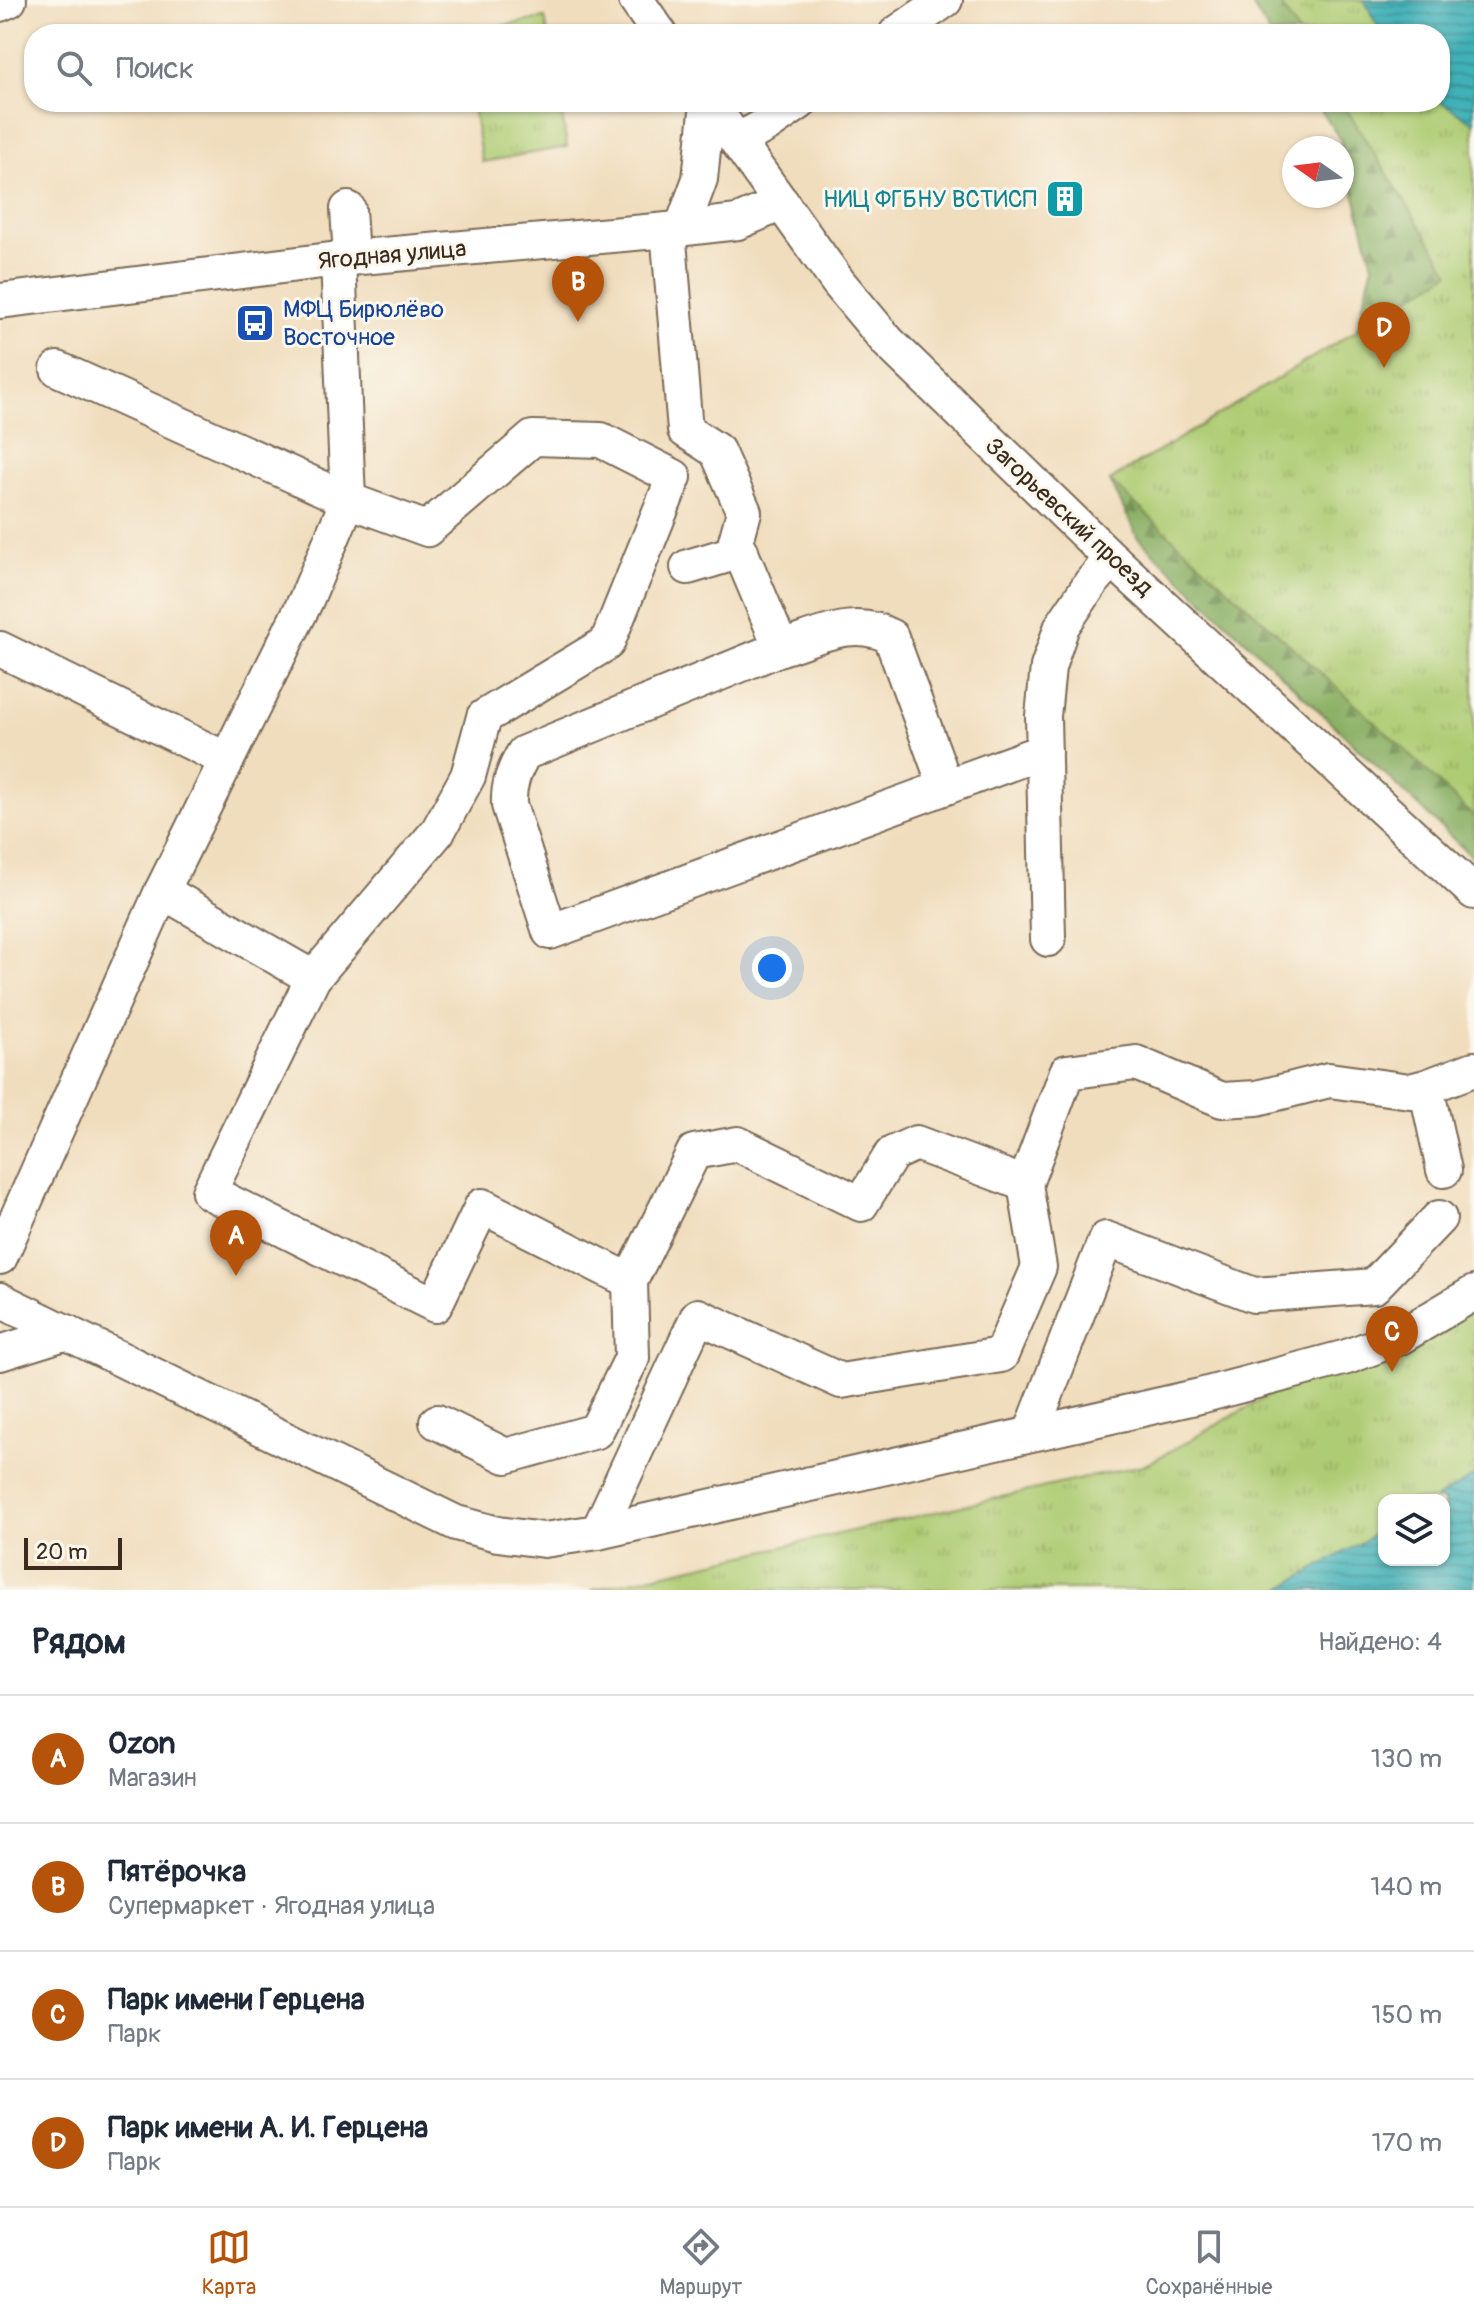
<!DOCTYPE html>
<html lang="ru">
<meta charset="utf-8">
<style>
body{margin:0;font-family:Pangolin,sans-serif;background:#f6f6f7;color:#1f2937}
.controls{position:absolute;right:24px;bottom:24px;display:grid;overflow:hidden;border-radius:16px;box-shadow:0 2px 6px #0004}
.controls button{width:72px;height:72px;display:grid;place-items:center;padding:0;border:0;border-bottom:2px solid #e0e1e3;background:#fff;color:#1f2937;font:40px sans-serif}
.compass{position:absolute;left:1282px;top:136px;width:72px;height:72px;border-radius:50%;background:#fff;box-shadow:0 2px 6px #0004;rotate:284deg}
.scale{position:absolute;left:24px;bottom:20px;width:98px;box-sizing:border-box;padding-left:8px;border:4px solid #3b2a1e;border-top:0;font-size:22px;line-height:28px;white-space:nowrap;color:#3b2a1e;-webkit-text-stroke:6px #fbf7ec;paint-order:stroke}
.you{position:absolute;left:772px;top:968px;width:28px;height:28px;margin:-20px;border:6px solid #fff;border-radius:50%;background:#1a73e8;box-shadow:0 0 0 12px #1a73e833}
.badge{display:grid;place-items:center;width:52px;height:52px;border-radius:50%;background:#b45309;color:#fff;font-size:26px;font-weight:700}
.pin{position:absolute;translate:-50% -66px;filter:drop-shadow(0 2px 4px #0008)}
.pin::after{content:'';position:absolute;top:42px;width:28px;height:24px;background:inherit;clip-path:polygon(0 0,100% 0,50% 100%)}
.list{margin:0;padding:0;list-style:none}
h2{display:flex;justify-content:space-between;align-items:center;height:104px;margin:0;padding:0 32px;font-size:34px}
h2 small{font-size:26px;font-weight:400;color:#747a83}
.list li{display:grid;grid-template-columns:52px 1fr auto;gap:24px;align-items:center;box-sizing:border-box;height:128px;padding:0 32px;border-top:2px solid #e0e1e3}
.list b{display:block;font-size:30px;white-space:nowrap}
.list p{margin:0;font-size:26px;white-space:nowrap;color:#747a83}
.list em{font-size:26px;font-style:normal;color:#747a83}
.icon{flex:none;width:44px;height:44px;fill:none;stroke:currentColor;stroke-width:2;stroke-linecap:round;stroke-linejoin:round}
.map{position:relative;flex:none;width:1474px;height:1590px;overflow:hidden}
.search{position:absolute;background:#fff;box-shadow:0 2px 6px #0004;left:24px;right:24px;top:24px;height:88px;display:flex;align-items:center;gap:20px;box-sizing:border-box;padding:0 28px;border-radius:32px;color:#747a83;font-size:30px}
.sheet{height:616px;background:#fff}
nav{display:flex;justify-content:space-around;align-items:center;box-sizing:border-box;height:112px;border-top:2px solid #e0e1e3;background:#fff;font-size:22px;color:#747a83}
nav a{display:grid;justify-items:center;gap:4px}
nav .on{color:#b45309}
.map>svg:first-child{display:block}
.forest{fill:url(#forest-firs);stroke:#626d42;stroke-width:2}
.park{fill:url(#park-tufts);stroke:#747b48;stroke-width:2;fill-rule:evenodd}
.water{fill:url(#water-rules);stroke:#3e6e6b;stroke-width:2}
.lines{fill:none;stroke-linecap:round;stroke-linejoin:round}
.minor-casing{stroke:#7a6956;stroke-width:38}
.minor{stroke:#fff;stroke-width:34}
.labels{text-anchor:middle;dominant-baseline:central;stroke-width:6;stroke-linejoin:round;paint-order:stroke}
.culture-label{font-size:24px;fill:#0d838f;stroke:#fbf7ec;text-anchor:end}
.street-label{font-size:24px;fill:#3b2a1e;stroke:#fbf7ec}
.transit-label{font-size:24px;fill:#164399;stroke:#fbf7ec;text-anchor:start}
</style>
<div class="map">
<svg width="1474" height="1590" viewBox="0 0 1474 1590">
<defs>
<pattern id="forest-firs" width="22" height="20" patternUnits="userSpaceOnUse" patternTransform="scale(2)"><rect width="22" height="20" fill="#8ab065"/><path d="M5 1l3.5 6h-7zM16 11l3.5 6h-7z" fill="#728f53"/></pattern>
<pattern id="park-tufts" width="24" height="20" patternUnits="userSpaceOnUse" patternTransform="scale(2)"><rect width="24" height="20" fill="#aecc73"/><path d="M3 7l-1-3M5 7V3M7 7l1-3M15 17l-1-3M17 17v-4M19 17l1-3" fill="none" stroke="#97af63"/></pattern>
<pattern id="water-rules" width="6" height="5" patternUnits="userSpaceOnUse" patternTransform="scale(2)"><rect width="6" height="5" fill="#40b1b8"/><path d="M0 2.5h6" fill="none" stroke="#379095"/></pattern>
</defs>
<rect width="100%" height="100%" fill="#fbf7ec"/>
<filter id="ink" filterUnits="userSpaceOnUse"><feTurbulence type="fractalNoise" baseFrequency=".0125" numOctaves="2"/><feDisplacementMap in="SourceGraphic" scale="16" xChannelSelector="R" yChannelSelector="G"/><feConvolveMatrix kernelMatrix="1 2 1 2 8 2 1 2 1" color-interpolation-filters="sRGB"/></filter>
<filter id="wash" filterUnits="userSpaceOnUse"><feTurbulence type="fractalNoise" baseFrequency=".006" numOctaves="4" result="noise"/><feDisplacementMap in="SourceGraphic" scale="32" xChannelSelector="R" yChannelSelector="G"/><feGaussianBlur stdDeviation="1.8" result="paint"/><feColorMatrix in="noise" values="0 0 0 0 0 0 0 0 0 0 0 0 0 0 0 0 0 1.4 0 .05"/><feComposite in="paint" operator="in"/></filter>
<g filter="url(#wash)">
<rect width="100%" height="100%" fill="#f0ddbd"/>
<g class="forest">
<path d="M1249,0H1364L1382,34H1270Z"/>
<path d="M1315,102H1440L1474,123V859L1138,538L1110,481L1139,462L1350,356L1373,265L1340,139Z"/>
</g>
<g class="park">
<path d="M1278,0H1474V817L1401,746L1110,481L1450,273L1342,102H1440V34H1299Z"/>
<path d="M545,18L548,34H460V33Z"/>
<path d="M472,102H560L567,147L482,162Z"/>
<path d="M1474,1280V1590H591L1147,1464ZM1384,1500H1444V1560H1384Z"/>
</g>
<g class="water">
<path d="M1364,0H1474V123L1440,101V34H1382Z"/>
<path d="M1474,1476V1590H1279L1384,1529V1560H1444V1500H1434Z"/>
</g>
</g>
<g filter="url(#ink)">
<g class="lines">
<defs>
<g id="minor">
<path d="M636,0L660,34"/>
<path d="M0,4L9,0"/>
<path d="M896,34L945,0"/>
<path d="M709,102L838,282L888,342L1112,559L1474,892"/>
<path d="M737,141L768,124L800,102"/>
<path d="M348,209L351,258"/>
<path d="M682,228L700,179L708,102"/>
<path d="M668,230L685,430L717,451L744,512L736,541L781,648C817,637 855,616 891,637L946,787L550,932L509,805C508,785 514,770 524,753L781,648"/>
<path d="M0,301L338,259L668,230L738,222L782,203"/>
<path d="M58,369L348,500L427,529L533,438L601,440L674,477L607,643L484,717L468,776L438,831L313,978L209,1192L435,1305L482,1206L630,1281L694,1152L738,1144L861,1204L892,1154L916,1143L1025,1184L1067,1072L1136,1063L1222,1100L1257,1098L1329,1080L1410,1091L1426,1087L1474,1069"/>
<path d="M688,567L741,551"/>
<path d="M0,649L227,760"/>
<path d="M946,787L1044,751"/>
<path d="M1048,939L1043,716L1048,667L1062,626L1091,583L1112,559"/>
<path d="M313,978L162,891L306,600L348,500L338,259"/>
<path d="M1426,1087L1444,1170"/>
<path d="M0,1257L162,891"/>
<path d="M0,1300L456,1523L498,1534L544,1540L598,1532L1200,1396L1347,1357L1400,1337L1474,1293"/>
<path d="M0,1353L67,1332"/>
<path d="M437,1422L506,1456L596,1431L632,1358L630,1281"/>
<path d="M1031,1433L1106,1239L1254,1295L1374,1286L1439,1218"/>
<path d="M598,1532L698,1316L841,1381L1001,1355L1039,1267L1025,1184"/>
</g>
</defs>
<use href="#minor" class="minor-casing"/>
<use href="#minor" class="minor"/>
</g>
</g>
<defs>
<symbol id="building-square" viewBox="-11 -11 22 22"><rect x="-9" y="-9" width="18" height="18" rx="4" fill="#0f9aa8" stroke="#fbf7ec"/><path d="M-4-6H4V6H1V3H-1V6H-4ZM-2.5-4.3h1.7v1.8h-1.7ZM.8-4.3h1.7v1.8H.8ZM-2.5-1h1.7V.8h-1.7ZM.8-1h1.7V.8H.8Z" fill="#fff"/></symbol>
<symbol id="bus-square" viewBox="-11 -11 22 22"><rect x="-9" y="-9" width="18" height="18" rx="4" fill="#1a4fb4" stroke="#fbf7ec"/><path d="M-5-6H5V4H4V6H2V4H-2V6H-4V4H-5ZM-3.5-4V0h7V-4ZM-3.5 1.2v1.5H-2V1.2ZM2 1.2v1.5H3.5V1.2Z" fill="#fff"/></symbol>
</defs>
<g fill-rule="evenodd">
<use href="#building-square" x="1043" y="177" width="44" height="44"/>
<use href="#bus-square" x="233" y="301" width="44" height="44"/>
</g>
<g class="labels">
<g class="culture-label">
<text x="1037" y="199">НИЦ ФГБНУ ВСТИСП</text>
</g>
<g class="street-label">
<text transform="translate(392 255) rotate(-5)">Ягодная улица</text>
<text transform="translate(1069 517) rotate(43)">Загорьевский проезд</text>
</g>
<g class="transit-label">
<text x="283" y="309">МФЦ Бирюлёво<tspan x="283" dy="28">Восточное</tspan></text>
</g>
</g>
</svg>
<div class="controls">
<button><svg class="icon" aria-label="layers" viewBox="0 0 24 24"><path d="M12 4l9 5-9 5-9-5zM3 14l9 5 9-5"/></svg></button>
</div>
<svg class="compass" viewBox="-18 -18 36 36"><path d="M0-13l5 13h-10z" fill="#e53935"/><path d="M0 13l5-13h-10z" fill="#747a83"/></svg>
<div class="scale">20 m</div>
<div class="you"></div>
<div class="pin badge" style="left:236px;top:1276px">A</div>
<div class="pin badge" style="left:578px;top:322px">B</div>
<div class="pin badge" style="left:1392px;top:1372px">C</div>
<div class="pin badge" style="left:1384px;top:368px">D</div>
<div class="search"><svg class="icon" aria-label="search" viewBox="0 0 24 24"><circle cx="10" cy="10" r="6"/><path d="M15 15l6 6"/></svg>Поиск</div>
</div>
<section class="sheet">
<h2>Рядом<small>Найдено: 4</small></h2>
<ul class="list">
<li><span class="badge">A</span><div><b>Ozon</b><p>Магазин</p></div><em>130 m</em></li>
<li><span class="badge">B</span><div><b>Пятёрочка</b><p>Супермаркет · Ягодная улица</p></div><em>140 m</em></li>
<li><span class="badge">C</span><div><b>Парк имени Герцена</b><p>Парк</p></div><em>150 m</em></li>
<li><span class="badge">D</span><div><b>Парк имени А. И. Герцена</b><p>Парк</p></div><em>170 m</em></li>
</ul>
</section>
<nav>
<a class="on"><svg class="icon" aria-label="map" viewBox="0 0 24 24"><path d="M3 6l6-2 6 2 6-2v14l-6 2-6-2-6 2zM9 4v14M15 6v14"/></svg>Карта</a>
<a><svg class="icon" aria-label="directions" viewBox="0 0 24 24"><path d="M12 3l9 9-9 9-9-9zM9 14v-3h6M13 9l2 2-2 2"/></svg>Маршрут</a>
<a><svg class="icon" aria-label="saved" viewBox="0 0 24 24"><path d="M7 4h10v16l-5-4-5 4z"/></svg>Сохранённые</a>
</nav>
